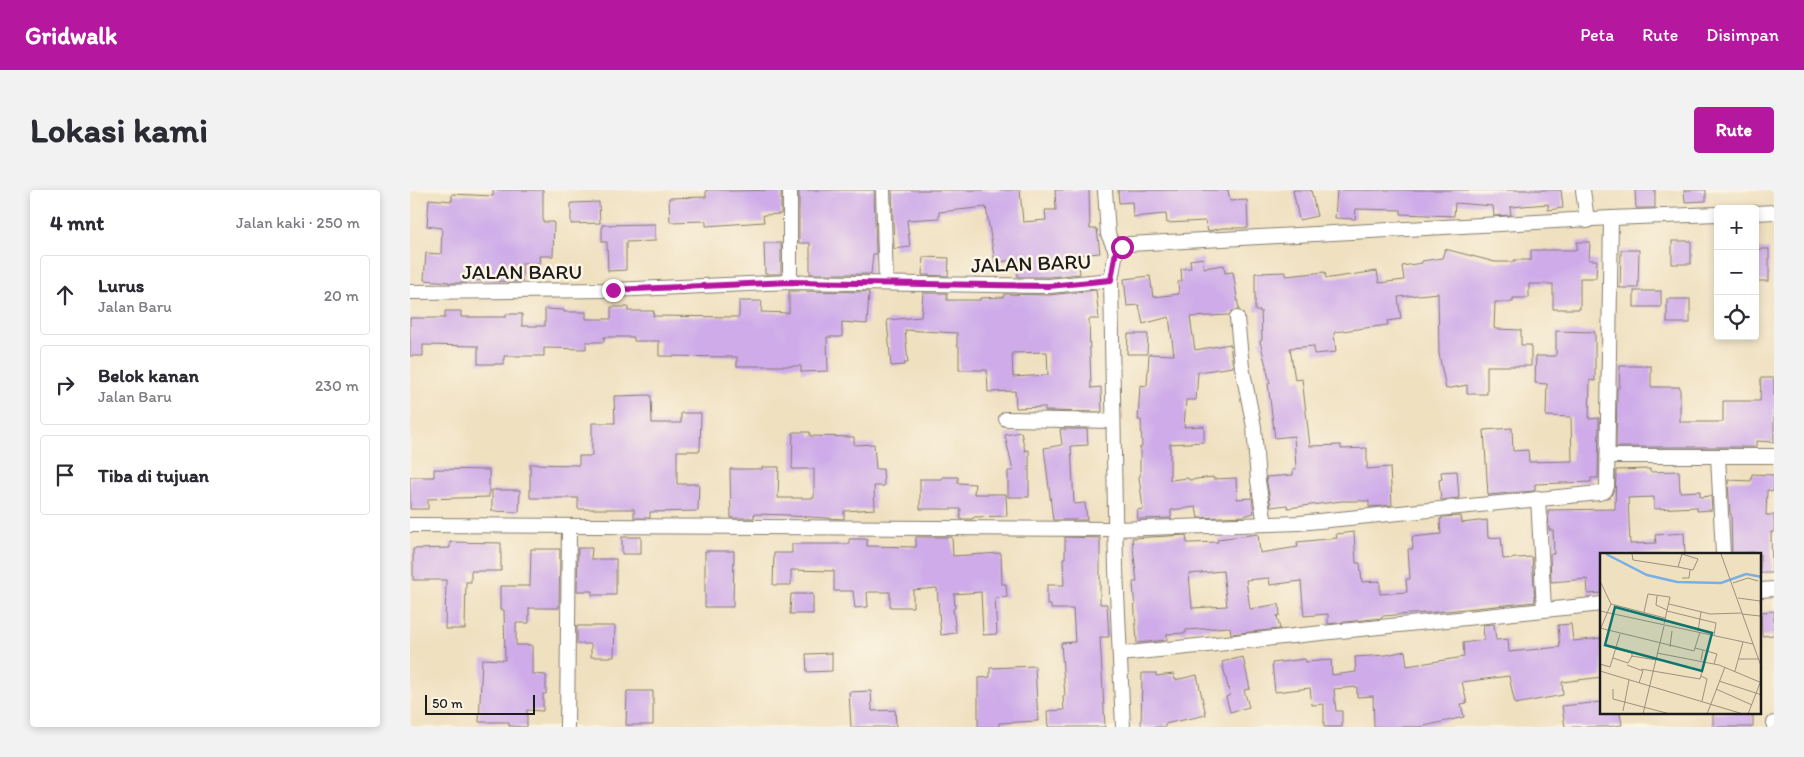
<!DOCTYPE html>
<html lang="id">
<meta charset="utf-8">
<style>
body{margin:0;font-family:Itim,sans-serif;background:#f2f2f3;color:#2b2b33}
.controls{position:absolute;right:15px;top:15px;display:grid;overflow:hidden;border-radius:5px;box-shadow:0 2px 8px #0003}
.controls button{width:45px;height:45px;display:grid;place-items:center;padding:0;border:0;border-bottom:1px solid #e1e1e2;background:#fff;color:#2b2b33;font:25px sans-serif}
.scale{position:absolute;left:15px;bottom:12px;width:110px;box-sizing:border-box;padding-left:5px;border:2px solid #1c1c1c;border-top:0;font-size:14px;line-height:18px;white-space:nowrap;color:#1c1c1c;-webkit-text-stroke:4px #fcf5e5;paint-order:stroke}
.stop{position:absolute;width:15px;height:15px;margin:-11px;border:4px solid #b5179e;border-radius:50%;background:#fff}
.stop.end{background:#b5179e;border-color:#fff;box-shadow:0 1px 5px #0008}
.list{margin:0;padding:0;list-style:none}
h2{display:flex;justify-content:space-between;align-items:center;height:65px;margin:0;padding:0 20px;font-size:21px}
h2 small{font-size:16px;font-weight:400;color:#7c7c81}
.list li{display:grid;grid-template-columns:32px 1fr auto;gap:15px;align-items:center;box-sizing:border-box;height:80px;margin:0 10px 10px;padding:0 10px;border:1px solid #e1e1e2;border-radius:5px}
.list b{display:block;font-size:19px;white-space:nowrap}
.list p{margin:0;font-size:16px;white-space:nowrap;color:#7c7c81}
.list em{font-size:16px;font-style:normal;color:#7c7c81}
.icon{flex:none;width:28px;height:28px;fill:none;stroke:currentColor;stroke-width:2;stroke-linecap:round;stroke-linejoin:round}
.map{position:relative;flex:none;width:1364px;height:537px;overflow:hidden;border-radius:5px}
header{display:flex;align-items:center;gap:30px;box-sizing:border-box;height:70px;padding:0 25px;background:#b5179e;color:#fff}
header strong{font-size:24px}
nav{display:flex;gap:28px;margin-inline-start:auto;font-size:18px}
.intro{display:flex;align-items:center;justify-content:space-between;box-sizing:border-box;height:120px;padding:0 30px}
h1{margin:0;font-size:35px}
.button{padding:12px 22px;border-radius:5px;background:#b5179e;color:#fff;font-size:18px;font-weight:700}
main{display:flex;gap:30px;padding:0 30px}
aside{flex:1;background:#fff;border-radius:5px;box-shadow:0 2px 8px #0003}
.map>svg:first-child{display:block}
.building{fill:#cface9;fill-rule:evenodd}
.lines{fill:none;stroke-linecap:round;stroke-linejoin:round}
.minor-casing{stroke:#867e6e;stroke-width:16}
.minor{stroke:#fff;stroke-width:14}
.route{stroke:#b5179e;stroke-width:6}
.labels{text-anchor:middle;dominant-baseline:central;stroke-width:5;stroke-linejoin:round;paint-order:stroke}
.street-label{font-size:21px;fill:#1c1c1c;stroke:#fcf5e5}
.inset-river{fill:none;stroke:#79afe7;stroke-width:2.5}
.inset-road{fill:none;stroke:#9b927e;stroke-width:1}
.view{fill:#0f766e;fill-opacity:0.15;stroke:#0f766e;stroke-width:2.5}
.inset-edge{fill:none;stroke:#1c1c1c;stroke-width:2.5}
</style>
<header>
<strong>Gridwalk</strong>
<nav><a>Peta</a><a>Rute</a><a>Disimpan</a></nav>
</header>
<div class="intro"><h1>Lokasi kami</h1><a class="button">Rute</a></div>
<main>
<aside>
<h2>4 mnt<small>Jalan kaki · 250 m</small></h2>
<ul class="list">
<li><svg class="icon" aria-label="ahead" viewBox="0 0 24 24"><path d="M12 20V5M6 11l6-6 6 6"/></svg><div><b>Lurus</b><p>Jalan Baru</p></div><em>20 m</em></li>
<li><svg class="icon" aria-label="right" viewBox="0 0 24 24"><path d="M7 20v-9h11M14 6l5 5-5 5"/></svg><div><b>Belok kanan</b><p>Jalan Baru</p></div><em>230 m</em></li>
<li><svg class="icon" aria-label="arrive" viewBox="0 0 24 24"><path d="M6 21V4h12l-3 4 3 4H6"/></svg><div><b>Tiba di tujuan</b></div></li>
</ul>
</aside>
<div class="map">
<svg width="1364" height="537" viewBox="0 0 1364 537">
<rect width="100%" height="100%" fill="#fcf5e5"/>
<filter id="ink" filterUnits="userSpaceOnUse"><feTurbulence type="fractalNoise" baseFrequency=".02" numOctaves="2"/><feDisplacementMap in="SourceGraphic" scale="10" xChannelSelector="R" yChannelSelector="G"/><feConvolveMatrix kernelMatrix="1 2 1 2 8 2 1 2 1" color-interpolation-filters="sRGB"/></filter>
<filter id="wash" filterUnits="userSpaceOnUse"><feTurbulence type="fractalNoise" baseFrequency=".0096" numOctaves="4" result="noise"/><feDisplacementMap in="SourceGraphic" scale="20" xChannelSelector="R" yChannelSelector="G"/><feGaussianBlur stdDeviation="1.12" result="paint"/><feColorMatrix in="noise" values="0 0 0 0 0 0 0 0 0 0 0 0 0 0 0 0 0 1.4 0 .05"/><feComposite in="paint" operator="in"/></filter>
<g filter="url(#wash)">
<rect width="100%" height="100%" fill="#efe0c0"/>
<g id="blocks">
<g class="building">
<path d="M83,0H133V32H144L143,66H129L130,73H112V92L56,90V93H39V92L14,90L16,63L31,64L32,38L17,36L19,9L42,11V4L83,6Z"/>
<path d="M296,0H319V1L371,0V24L353,25L354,32L296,36V31L260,32L259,8L296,7Z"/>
<path d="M389,0H464L466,64H463L461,84H400V53H389Z"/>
<path d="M482,0H610L613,32L636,30L635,20H646L645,0H679L680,39H687L690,63L668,65L670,84L639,87H608L607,69L585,73L576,17L529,22V28L497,30L500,57L484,59Z"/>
<path d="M708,0H818L820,11L837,10L838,38H813L798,41L795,31L757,33L756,24L723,27L722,12L709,13Z"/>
<path d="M883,0H901L907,26L889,30Z"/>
<path d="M927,0H1151L1153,18L1138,20V14L1100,17L1101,25L1084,26L1083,16L1045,13L1044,26L991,24V20L946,19L945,29L925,28Z"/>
<path d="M1225,0H1245V18H1226Z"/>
<path d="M1274,0H1296V11L1275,12Z"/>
<path d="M189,12L190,33L161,34V13Z"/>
<path d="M245,34V51L216,52V80L198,81L197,52H192V35Z"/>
<rect x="1262" y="51" width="19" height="23"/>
<path d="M1167,52H1180L1179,70H1187L1186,88H1170V119H1143V94H1119V108H1103V112H1085L1084,138L1086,139L1111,140V155H1121V176H1077V204H1057V195L1036,199L1029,164L1028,103L988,107L991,129L977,131L978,135L925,142L924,143L926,162L904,164V156L880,158L885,190L892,189L900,256L931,255V259L957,258V279L980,277L982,315L959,317V311H932L878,318L877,315L861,317L856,287L883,285V279H886L884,246L865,248L858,194L860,193L850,151L852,150L851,121H845V83L876,82V86L915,82L916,88H920L967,81L969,93L994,90L992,76L1012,73V71L1032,68L1035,59L1085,72H1104V70H1121V60H1167Z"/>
<path d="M354,53H371V84H355Z"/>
<rect x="1345" y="59" width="14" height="32"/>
<path d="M1211,60H1229L1228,98H1210Z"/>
<path d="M513,67L539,68L538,86L512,85Z"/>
<path d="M793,68L794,78L814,75L815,83L823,82L829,120L822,121L819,125L780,127L785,160L820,154L823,177L788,182L786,210H776L774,237L794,236V252L760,254V290L778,288L779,290L803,287V289L826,288L827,309L842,308L844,323L834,326L788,328L786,317L761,320V328L728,329L727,320L733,319L729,287L730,286V257H732L731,230H728L730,195L737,196L739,164L764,165L759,127L733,134L729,115L717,116L714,89L740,86L743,107L769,104L768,92L772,91L771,79L781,78L780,70Z"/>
<path d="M686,100L689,129H679L681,198L691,197L692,222L635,221V217L606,218L605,201L578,202L577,180H549V156H547V143L495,140L498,173H494L495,175L481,176L477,130L511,127L513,103H537V110H570V108L594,107V104L639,105ZM637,162L638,185L603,187L602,163Z"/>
<path d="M379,101L459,102L457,134L432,132V147H417L418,181L391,182V176H327V167L249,166V151H224V147H194V152H176V159L134,158V166H94V174H68V156L13,155V166H0V128H35V121H51V127H96V124H112V136H135V119L154,120V122H176V129H201V117H218V121H244L243,126L329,127V111H352L351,122L379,123Z"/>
<rect x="1224" y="101" width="27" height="16"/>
<rect x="1257" y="109" width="23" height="24"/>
<path d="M1146,141L1185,142V191L1180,190L1179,229L1189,228L1188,288H1181V292L1125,294V300L1123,301L1078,305L1074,240L1102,238L1103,261L1118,260L1119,272L1162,271L1161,227L1136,226L1137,194L1125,193L1126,166H1146Z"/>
<path d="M718,144H738L737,164H717Z"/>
<path d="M1210,176H1241V197H1270V232H1313V211H1350L1351,188H1364V252L1346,251V257H1206L1207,198H1209Z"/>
<path d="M241,205L242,233H271V223H291L290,261H267V294H289L288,321L240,322V328H224V319H168V308H120V274L169,275V266H182V233H205L204,206Z"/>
<path d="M650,239H677L678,255L661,256L664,314L675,313L677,330H643L634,258L652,255Z"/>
<path d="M383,242H400V246L444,247V255L464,254L466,279H473L474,296H464L465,319L434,321V329L380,326V325L344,324V328H321L320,279H352V277H369L368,308H404V279H382Z"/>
<path d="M611,242L615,261L619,260V307H598V281H603L595,245Z"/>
<path d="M24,279L79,280V307L18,309V319H0V287H24Z"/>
<path d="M1240,279V282L1269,281L1270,302L1290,301V307L1301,306L1302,320L1287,321V317L1244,319V307L1218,308L1220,354L1246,353L1245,345L1274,343L1275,364H1192V403L1178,404L1177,389L1141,392L1140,364H1144L1143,340H1139L1138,320L1205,319L1206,280Z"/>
<path d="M1047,281L1049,308L1031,310L1029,290L1032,289L1031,282Z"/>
<path d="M1342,284L1364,285V301L1357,300L1356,325H1364V342H1361L1362,383H1350V364H1347V362L1322,363L1321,324H1320L1318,290L1341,291Z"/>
<path d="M532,287H548V293L565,294L564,304H596L597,326L564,327L563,329H550L551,319H510V289H532Z"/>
<path d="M82,300H110L109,322L82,321Z"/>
<path d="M1051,326L1052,333L1077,330L1078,348L1091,347L1093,369L1122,367L1125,412L1016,423L972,426V428L918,434V424L894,426L891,391L860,395L859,388L836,390L840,419L869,414L870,425L867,426L870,439L821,444L820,437L776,440V443L757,444V450L727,453L723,392H727L722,348L776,345L777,353H781L808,352V349L848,344L850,363L888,357L887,352L927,348L926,344L944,342L946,373H950L952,392L970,391V404L997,402L996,389H1000L998,359H1003L1002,347L1031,344L1030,329H1032V327ZM813,381L817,416L782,418L779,384Z"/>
<rect x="212" y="347" width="19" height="17"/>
<path d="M506,347H542L543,366L591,363L592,394H596L597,407L585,408L587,444L573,445L571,402L544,404L545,418L543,419L546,443L531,445L527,398L503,400V417H480V402H457L458,417L445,418L443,401H424V381L381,380V395H363L364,363H382V354H439V349H457V356L506,357Z"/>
<path d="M655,347L690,348V414H697L699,447H690L695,537H638L637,521L654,520L653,506H655L651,453L665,452L663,419H641V415H637V395H654L653,368H655Z"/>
<path d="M40,352L91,353V381H61V392H56L55,439H35L36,390H3V359L40,358Z"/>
<path d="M168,358H182L181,369H206V405H182V401H167Z"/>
<path d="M121,359H150L149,418H119V433H106V455H122V484L136,485V504H133V521L117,520V537L99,536V532H69L72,469L95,470L94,420H90V396H120Z"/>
<path d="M295,361H324L323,417H295Z"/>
<path d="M381,404H403V424H380Z"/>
<path d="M1364,421V445L1352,446L1351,422Z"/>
<path d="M1084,434L1086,450L1098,449L1099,462L1150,457L1148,435L1161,434L1163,451L1192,448V487L1152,492L1153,505L1105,514L1099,486L1052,492L1057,513L1051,514L1054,527L1010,537H964L963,506L947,507V497L924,499L926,521H932V537H914V514L902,515L900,498L865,502L862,473L895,469L896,472L921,470L922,485L946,482L945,467L976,465L995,461L997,476L1054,467L1053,453L1074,450L1073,435Z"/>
<path d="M167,436H205L204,467H181V454H167Z"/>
<path d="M422,463V481L397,482L396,464Z"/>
<path d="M833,467L840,499L834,500L839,517L820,522L816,507L820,505L812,472Z"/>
<path d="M625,476L628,531L589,533V537H568V488L580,487V478Z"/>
<path d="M732,483H746V486L764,484L765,490L787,485L796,525L755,534V537H731Z"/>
<path d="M217,501H243V535H216Z"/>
<path d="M461,501L462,521L485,520L486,537H441L439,502Z"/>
<path d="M1192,512V523H1210L1212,535L1196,537H1155L1152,516Z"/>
<rect x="1303" y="523" width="40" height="14"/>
</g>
</g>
</g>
<g filter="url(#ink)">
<use href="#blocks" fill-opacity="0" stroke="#867e6e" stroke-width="1"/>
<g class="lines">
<defs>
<g id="minor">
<path d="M473,0L476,93"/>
<path d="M695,0L698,44L706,61"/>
<path d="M1173,0L1177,31"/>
<path d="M1345,23L1364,22"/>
<path d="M701,90L706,379L713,537"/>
<path d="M380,92V0"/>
<path d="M0,102L203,100L380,92L639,96L701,90L706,61L712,57L719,54L1201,28L1308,24"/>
<path d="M827,128L832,177L844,237L848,291L855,334"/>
<path d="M596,229L703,231"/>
<path d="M1198,266H1308L1313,364"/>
<path d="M1308,266H1364"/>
<path d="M1128,308L1134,419"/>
<path d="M0,335L705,339L889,333L1189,303L1195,301L1197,296L1201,28"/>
<path d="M1350,400L1364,399"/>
<path d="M710,464L1192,414"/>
<path d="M157,537L159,336"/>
<path d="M1364,537V533"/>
</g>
</defs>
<use href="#minor" class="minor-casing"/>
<use href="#minor" class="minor"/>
</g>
</g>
<g class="lines" filter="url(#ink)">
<path class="route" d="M203,100L380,92L639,96L701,90L706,61L712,57"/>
</g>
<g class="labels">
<g class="street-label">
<text transform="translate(621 73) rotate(-2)">JALAN BARU</text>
<text x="112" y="81">JALAN BARU</text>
</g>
</g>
<g transform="translate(1190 363)">
<rect width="161" height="161" fill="#efe0c0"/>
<path class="inset-river" d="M6,1L47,22L77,29L121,30L146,21L162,24"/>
<path class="inset-road" d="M32,1L33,7L78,14M82,1L98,6L93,17L78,14L82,1M121,1L162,116M82,25H89L90,17M0,28L11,51M133,30L148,25L158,28M57,43L56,52L67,57M138,45L160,48L162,67M69,51L110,61L142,60M0,58L153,91M67,58L116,70L114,82M44,59L48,41L70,44L64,71M142,61L160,63M0,75L94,98L100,79M0,77L11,51L65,65M98,78L101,59M70,94L72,78M95,95L103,97L101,107M16,96L32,100V104M103,97L117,101L114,111M57,100L119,112L162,130M13,105L28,110L32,103L56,107M139,106H159M0,111L10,114L20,81M27,112L43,118L39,130M41,116L100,126L105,108M0,118L143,161M135,118L143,89M101,123L107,126L102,148M119,128L162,142M13,136V146L70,161M116,136L152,152M23,158L29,127M43,161L64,73M107,161L125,114M148,161L160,130"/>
<path class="view" d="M15,54L112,80L102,118L5,92Z"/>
<rect width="161" height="161" class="inset-edge"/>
</g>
</svg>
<div class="controls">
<button>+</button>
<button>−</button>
<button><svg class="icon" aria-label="locate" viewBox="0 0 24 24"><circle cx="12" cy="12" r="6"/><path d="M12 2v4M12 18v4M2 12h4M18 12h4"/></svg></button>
</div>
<div class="scale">50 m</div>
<div class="stop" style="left:712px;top:57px"></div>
<div class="stop end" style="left:203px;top:100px"></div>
</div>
</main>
